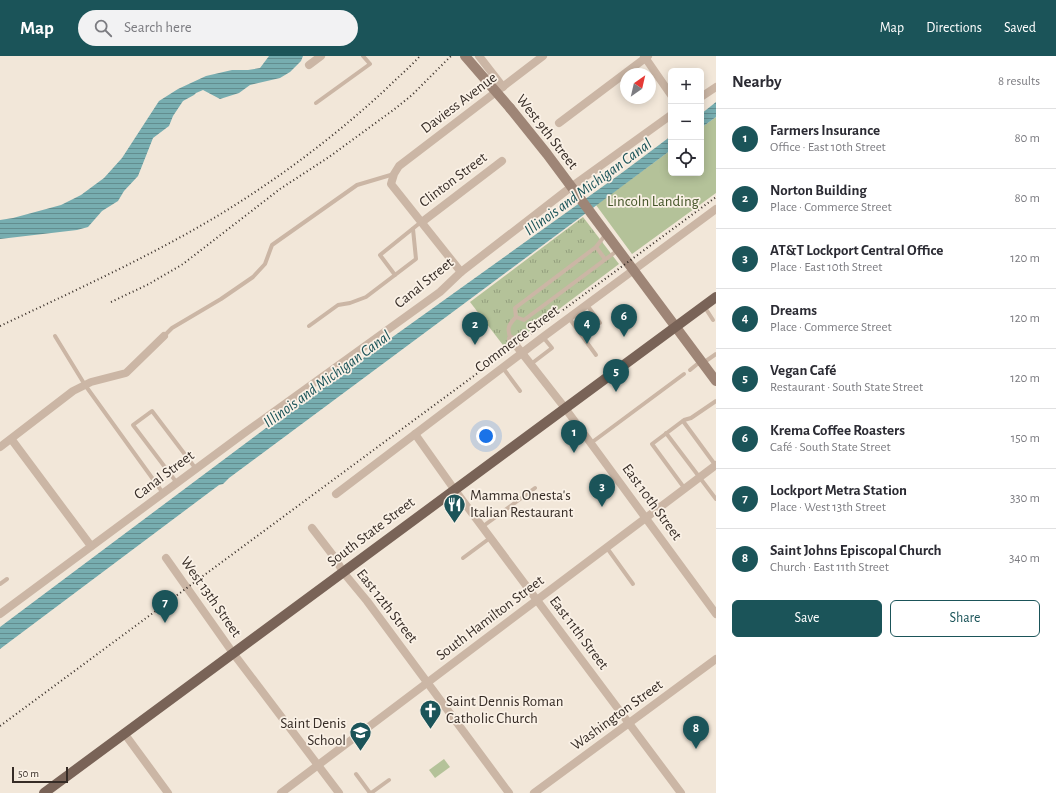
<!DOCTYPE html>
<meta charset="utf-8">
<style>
body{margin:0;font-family:"Alegreya Sans",sans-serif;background:#f2f2f3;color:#2b2b33}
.controls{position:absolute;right:12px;top:12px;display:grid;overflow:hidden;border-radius:6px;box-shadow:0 2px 10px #0003}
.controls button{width:36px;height:36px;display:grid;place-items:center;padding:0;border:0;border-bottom:1px solid #e1e1e2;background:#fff;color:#2b2b33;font:20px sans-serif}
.compass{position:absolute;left:620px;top:12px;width:36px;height:36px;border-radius:50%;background:#fff;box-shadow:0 2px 10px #0003;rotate:34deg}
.scale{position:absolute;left:12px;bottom:10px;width:56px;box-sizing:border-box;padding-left:4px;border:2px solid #362c26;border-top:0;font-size:11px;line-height:14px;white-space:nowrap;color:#362c26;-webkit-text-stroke:3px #faf1e6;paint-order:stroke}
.you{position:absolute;left:486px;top:380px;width:14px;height:14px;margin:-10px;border:3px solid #fff;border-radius:50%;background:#1a73e8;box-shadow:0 0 0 6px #1a73e833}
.badge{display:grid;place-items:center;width:26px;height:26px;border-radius:50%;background:#1b5459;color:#fff;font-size:13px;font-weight:700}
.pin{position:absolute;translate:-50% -33px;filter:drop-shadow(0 1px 2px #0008)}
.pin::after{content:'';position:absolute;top:21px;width:14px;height:12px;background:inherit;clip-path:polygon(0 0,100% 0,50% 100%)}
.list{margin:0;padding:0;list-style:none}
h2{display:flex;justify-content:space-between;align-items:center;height:52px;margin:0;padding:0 16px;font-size:17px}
h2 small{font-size:13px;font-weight:400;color:#7c7c81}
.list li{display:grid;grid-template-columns:26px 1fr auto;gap:12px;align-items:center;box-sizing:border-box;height:60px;padding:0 16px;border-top:1px solid #e1e1e2}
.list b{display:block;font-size:15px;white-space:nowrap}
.list p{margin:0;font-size:13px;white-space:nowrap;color:#7c7c81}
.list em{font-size:13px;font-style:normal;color:#7c7c81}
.actions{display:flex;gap:8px;padding:12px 16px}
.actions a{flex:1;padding:9px 0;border:1px solid #1b5459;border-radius:6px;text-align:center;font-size:14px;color:#1b5459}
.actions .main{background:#1b5459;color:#fff}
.icon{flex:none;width:22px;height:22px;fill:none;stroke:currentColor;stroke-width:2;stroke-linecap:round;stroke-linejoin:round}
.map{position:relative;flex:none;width:716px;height:737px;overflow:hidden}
header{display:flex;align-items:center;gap:24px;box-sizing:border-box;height:56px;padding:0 20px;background:#1b5459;color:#fff}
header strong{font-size:19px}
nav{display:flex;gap:22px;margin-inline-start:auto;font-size:14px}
.search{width:280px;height:36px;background:#f2f2f3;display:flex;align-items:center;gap:10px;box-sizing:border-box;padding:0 14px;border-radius:22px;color:#7c7c81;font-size:15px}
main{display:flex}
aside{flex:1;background:#fff}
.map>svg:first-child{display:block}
.grass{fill:url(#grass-tufts)}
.park{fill:#b4c299}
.water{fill:url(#water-rules)}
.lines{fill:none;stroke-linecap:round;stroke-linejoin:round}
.lane{stroke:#cbb6a5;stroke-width:4}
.street{stroke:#cbb6a5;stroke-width:8}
.secondary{stroke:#9e8576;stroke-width:10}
.primary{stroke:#796357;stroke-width:10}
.rail{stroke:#362c26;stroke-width:2;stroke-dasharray:1 3;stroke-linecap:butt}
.secondary-bridge{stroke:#9e8576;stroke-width:10}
.labels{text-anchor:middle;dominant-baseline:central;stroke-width:3.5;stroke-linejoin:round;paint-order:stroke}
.street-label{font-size:15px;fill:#362c26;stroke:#faf1e6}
.park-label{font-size:15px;fill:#455529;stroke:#faf1e6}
.poi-label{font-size:15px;fill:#362c26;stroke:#faf1e6;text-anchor:start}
.water-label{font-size:16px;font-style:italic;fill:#1b5459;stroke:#faf1e6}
</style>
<header>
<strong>Map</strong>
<div class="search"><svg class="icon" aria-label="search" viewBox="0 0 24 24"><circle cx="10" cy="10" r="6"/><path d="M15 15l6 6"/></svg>Search here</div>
<nav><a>Map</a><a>Directions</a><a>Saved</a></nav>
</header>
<main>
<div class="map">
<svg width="716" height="737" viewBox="0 0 716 737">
<defs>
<pattern id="grass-tufts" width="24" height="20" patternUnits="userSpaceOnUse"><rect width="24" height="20" fill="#b4c299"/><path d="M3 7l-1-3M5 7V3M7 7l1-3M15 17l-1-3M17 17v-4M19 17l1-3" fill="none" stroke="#939e7d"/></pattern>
<pattern id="water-rules" width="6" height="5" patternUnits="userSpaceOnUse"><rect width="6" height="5" fill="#77adb0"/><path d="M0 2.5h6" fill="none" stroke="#628d8f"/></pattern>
</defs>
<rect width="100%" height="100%" fill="#f2e7d9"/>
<path class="grass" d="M583,161L619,208L506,293L470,246Z"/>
<g class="park">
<path d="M716,61V137L632,198L596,149L671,94V117H701V72Z"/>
<path d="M444,703L450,711L435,722L429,714Z"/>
</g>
<g class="water">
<path d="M269,0H303L301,5L290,16L280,22L250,29L239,37L220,43L203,34L196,37L194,39L183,45L173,60L169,70L153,82L138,120L124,135L118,145L102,155L88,171L77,174L0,183V164L13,162L61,149L81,139L104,122L122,102L159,45L178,33L206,20L232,14H248L260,12Z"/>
<path d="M716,46V61L701,72V58Z"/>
<path d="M671,80V94L229,422L223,428L219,429L0,593V571L266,372L270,371L278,363L623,116Z"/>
</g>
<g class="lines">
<g class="lane">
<path d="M316,47L370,8L363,0"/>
<path d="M596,191L605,203"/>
<path d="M395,219L380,199L421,166"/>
<path d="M587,249L600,267"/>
<path d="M704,250L713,264"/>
<path d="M516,261L524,264L618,194"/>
<path d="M569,262L596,299"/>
<path d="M309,270L338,249L350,247L366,241L416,203L413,173"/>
<path d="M55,280L85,329L163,437"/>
<path d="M164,280L172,272L221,243L253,221L265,208L272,189L357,129L394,118"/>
<path d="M511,283C506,273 509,268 516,261L515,252L596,191L606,178"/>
<path d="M703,307L716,298"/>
<path d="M531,308L552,292L543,281"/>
<path d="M503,312L520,335"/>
<path d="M690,314L701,305"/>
<path d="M683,365L716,410"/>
<path d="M666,377L716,443"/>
<path d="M591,387L684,318"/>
<path d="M177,427L133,369L152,355L196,413"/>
<path d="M685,433L652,388L684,364L691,362L716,345"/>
<path d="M482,471L535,432"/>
<path d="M607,492L633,528"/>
<path d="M463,502L490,482"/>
<path d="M0,528L7,523"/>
<path d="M356,718L370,737"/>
<path d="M371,737L389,724"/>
</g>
<g class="street">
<path d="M479,0L503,31"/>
<path d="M644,0L671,39"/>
<path d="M309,9L321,0"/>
<path d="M701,41L716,31"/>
<path d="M559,67L648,0"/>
<path d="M422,166L502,105"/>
<path d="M461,216L391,128L394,118L399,110L543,0"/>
<path d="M511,283L565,352L716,558"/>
<path d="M415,378L454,433L681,737"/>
<path d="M12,384L91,490"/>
<path d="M0,391L73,335L91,326L126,317L164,280"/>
<path d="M336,438L543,281L716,153"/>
<path d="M312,472L335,502L343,516L367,545L509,737"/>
<path d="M166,502L233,597L339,737"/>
<path d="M0,558L243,378L440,236L461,216L571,131L671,59"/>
<path d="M124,677L168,737"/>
<path d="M281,737L716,409"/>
<path d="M534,737L716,603"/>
</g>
<path class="secondary" d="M510,52L547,98L716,325"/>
<path class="primary" d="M44,737L716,241"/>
<g class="rail">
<path d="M111,246L149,228L183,208L280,133L329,101L396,52L412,39L451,0"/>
<path d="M0,270C74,235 149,201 219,159C278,123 334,81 385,34C397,22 409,12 420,0"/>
<path d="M0,670L716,141"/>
</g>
<path class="secondary-bridge" d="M465,0L510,52"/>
</g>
<defs>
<symbol id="restaurant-pin" viewBox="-11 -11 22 30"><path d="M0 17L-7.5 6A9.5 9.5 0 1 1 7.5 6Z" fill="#1b5459" stroke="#faf1e6"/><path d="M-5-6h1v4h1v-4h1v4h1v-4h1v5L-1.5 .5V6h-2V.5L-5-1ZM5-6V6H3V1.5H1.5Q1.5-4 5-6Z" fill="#fff"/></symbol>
<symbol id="church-pin" viewBox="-11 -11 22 30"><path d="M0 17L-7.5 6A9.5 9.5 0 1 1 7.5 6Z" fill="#1b5459" stroke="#faf1e6"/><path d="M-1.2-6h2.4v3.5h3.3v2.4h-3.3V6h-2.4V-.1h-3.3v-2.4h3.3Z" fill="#fff"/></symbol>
<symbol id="school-pin" viewBox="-11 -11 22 30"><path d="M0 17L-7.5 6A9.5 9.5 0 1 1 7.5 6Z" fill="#1b5459" stroke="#faf1e6"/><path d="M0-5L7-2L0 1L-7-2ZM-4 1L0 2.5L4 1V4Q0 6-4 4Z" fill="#fff"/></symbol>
</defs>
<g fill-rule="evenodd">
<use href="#restaurant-pin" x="442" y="436" width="25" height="34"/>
<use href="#church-pin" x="418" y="642" width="25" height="34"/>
<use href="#school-pin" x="348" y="664" width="25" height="34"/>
</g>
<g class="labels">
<g class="street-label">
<text transform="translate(459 47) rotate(-37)">Daviess Avenue</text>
<text transform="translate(547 76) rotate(52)">West 9th Street</text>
<text transform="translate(453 124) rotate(-37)">Clinton Street</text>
<text transform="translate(424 227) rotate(-39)">Canal Street</text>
<text transform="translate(517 283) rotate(-37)">Commerce Street</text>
<text transform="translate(164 419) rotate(-37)">Canal Street</text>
<text transform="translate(652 446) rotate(54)">East 10th Street</text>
<text transform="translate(371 476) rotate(-37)">South State Street</text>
<text transform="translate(211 541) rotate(55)">West 13th Street</text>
<text transform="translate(387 550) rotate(52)">East 12th Street</text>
<text transform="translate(490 562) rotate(-37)">South Hamilton Street</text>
<text transform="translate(579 577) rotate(53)">East 11th Street</text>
<text transform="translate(617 659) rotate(-36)">Washington Street</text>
</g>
<g class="park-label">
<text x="653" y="145">Lincoln Landing</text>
</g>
<g class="poi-label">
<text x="470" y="439">Mamma Onesta's<tspan x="470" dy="17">Italian Restaurant</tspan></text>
<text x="446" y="645">Saint Dennis Roman<tspan x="446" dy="17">Catholic Church</tspan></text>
<text x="346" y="667" text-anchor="end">Saint Denis<tspan x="346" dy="17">School</tspan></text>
</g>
<g class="water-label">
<text transform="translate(588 131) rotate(-36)">Illinois and Michigan Canal</text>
<text transform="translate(327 323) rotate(-36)">Illinois and Michigan Canal</text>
</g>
</g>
</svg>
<div class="controls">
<button>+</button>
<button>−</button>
<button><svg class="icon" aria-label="locate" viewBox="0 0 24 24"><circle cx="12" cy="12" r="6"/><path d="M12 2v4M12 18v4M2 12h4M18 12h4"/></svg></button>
</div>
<svg class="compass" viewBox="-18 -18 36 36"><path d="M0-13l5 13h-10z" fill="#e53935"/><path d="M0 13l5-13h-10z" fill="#7c7c81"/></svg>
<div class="scale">50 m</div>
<div class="you"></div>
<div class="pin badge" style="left:574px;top:397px">1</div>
<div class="pin badge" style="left:475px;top:289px">2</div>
<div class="pin badge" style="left:602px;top:451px">3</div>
<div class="pin badge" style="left:587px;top:288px">4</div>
<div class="pin badge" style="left:616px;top:336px">5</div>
<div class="pin badge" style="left:624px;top:281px">6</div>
<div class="pin badge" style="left:165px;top:567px">7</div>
<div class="pin badge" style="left:696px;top:693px">8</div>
</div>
<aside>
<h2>Nearby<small>8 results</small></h2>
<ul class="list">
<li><span class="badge">1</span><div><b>Farmers Insurance</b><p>Office · East 10th Street</p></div><em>80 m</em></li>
<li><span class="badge">2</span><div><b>Norton Building</b><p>Place · Commerce Street</p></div><em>80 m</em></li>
<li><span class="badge">3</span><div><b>AT&amp;T Lockport Central Office</b><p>Place · East 10th Street</p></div><em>120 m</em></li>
<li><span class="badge">4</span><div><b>Dreams</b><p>Place · Commerce Street</p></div><em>120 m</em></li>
<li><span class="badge">5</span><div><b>Vegan Café</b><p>Restaurant · South State Street</p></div><em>120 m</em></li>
<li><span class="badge">6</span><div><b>Krema Coffee Roasters</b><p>Café · South State Street</p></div><em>150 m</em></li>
<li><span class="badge">7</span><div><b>Lockport Metra Station</b><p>Place · West 13th Street</p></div><em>330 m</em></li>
<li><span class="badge">8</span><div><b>Saint Johns Episcopal Church</b><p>Church · East 11th Street</p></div><em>340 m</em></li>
</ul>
<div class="actions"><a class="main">Save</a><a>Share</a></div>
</aside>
</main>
